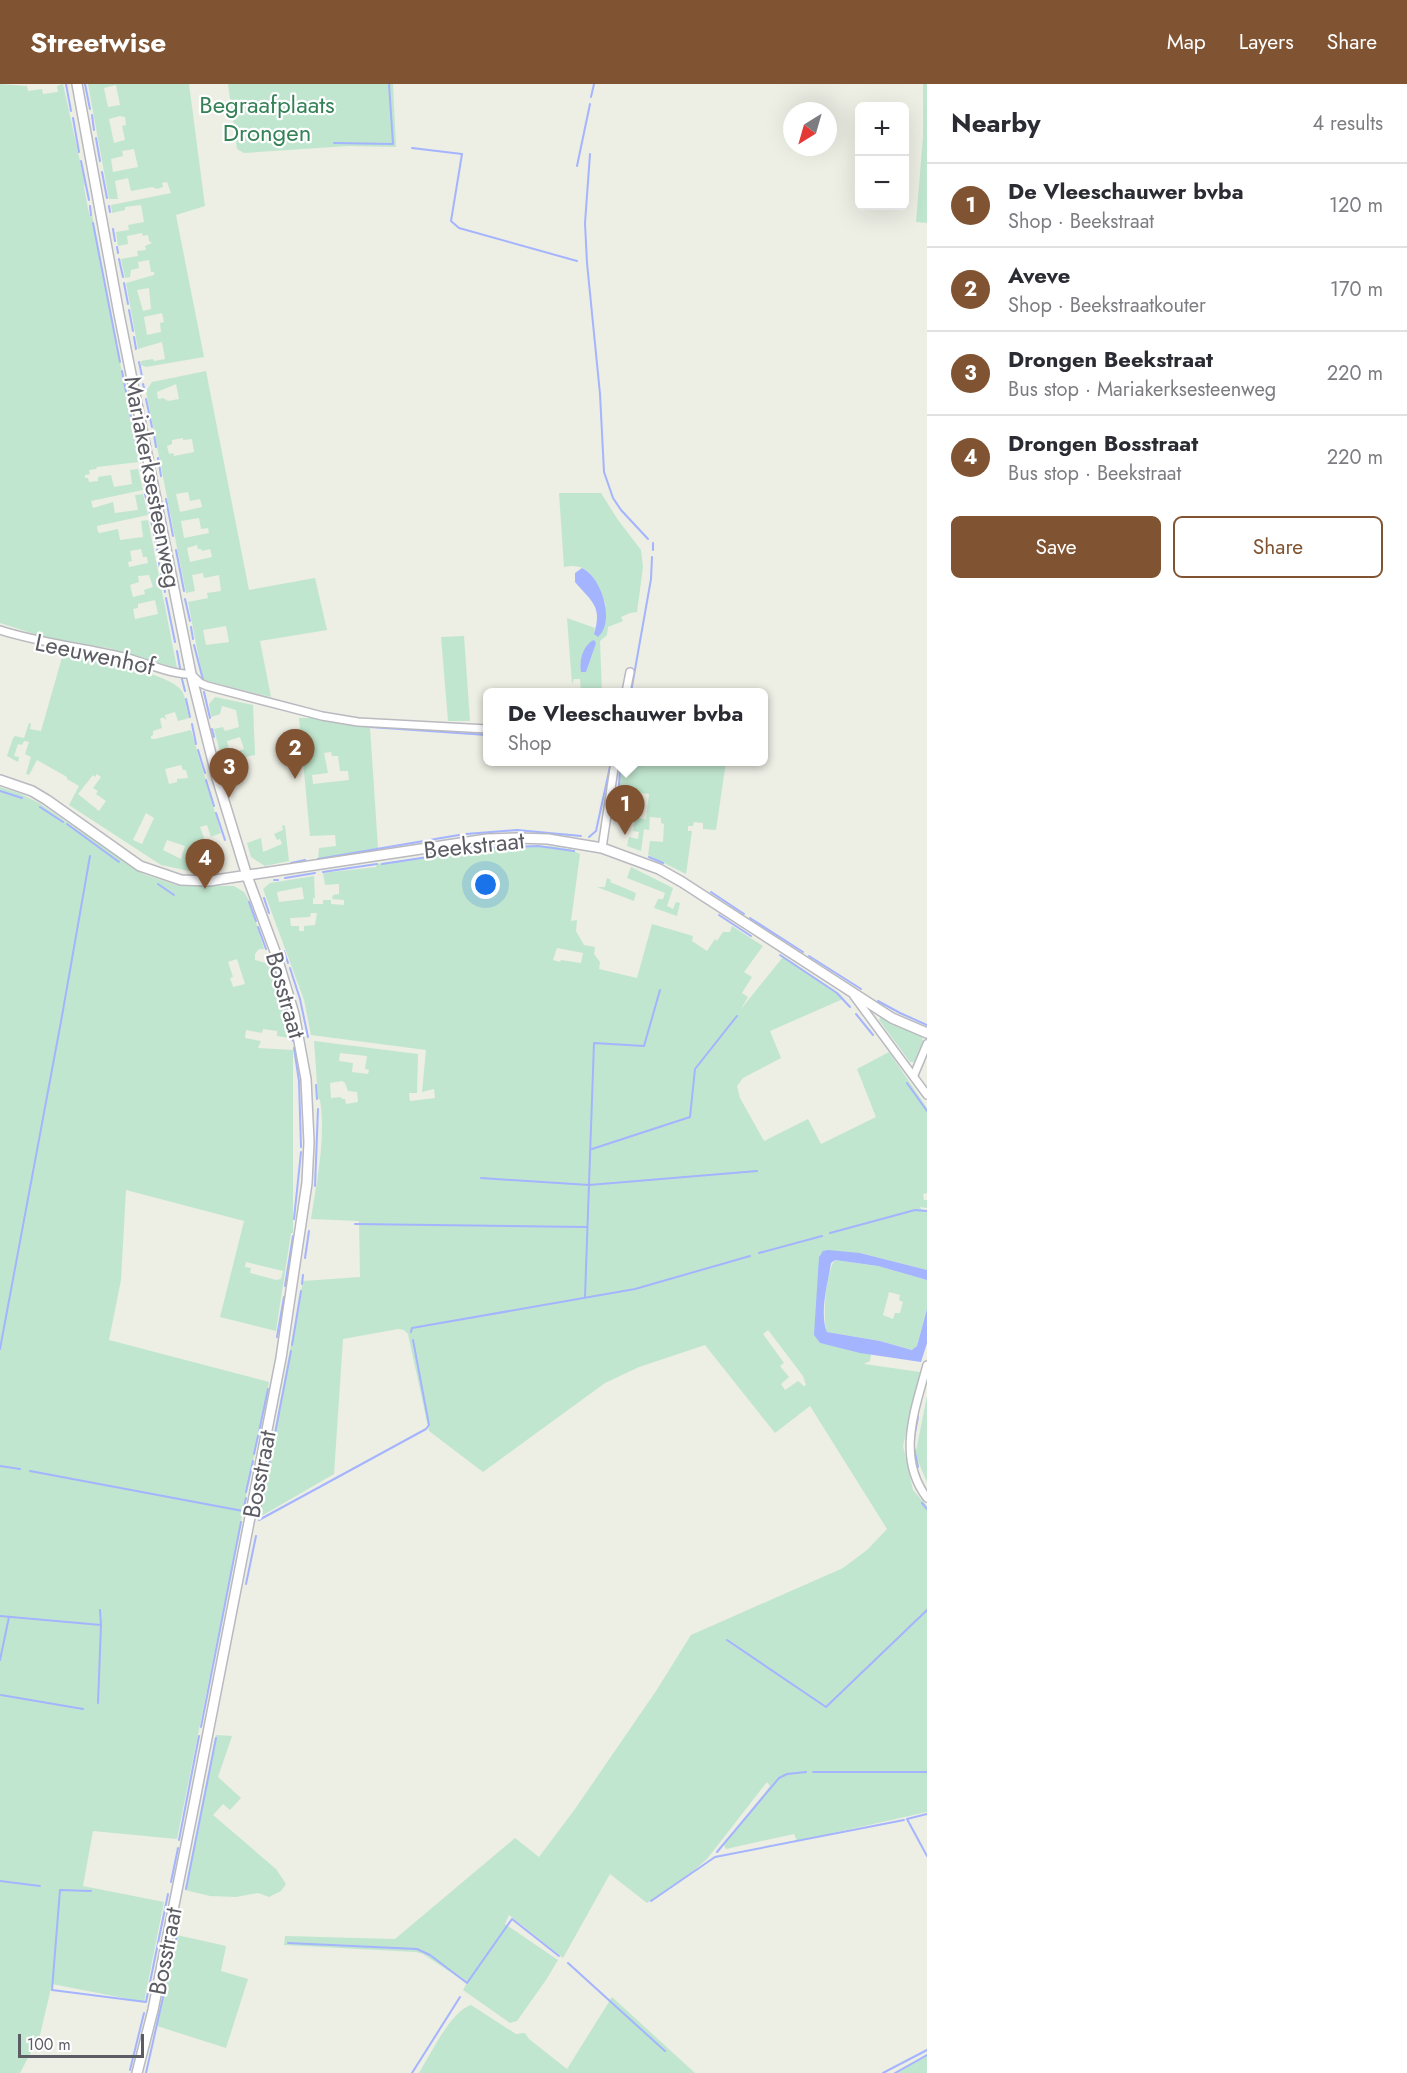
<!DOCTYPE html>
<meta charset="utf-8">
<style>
body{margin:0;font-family:Jost,sans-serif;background:#f7f7f7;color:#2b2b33}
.controls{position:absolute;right:18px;top:18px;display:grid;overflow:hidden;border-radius:9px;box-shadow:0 6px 24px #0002}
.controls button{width:54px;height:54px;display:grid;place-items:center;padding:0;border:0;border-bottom:2px solid #e1e1e2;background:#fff;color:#2b2b33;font:30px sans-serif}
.compass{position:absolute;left:783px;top:18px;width:54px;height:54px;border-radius:50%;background:#fff;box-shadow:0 6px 24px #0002;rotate:217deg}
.scale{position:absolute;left:18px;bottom:15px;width:126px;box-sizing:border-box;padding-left:6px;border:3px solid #5c5c64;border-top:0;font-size:16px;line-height:21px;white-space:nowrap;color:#5c5c64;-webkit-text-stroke:4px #fff;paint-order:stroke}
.you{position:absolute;left:486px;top:801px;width:21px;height:21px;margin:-15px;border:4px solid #fff;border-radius:50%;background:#1a73e8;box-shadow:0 0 0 9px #1a73e833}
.badge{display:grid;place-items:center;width:39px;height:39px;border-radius:50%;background:#805432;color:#fff;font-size:20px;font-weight:700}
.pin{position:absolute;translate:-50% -50px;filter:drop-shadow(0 2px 3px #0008)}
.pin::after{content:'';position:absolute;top:32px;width:21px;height:18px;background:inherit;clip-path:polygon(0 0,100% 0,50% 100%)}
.popup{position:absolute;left:483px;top:604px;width:285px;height:78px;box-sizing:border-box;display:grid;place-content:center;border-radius:9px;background:#fff;filter:drop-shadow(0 2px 4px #0005);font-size:20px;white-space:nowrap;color:#7c7c81}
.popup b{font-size:22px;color:#2b2b33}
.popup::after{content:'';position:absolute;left:50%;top:100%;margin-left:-12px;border:12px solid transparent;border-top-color:#fff}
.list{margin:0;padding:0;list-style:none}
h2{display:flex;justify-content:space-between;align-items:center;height:78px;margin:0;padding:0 24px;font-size:26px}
h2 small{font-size:20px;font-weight:400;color:#7c7c81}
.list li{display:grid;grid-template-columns:39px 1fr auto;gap:18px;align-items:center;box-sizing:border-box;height:84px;padding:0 24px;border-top:2px solid #e1e1e2}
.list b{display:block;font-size:22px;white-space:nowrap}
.list p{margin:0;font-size:20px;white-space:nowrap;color:#7c7c81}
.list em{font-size:20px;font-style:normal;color:#7c7c81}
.actions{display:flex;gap:12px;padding:18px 24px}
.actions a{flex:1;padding:14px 0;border:2px solid #805432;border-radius:9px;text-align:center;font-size:21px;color:#805432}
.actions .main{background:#805432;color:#fff}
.map{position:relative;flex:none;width:927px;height:1989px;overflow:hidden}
header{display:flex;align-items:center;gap:36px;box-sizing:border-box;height:84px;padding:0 30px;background:#805432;color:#fff}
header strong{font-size:28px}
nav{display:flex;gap:33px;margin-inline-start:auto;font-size:21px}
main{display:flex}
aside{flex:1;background:#fff}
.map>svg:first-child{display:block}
.green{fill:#c1e6cf;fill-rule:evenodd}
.water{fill:#a4b4fe}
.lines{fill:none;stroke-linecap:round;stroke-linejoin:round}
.stream{stroke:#a4b4fe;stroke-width:2}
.minor-casing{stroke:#b9b9c0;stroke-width:10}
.tertiary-casing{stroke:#b9b9c0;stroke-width:12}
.minor{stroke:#fff;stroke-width:7}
.tertiary{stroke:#fff;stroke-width:9}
.labels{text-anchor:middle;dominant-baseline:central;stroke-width:4.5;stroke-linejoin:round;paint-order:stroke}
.park-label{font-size:24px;fill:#358257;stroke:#fff}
.street-label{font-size:24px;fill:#5c5c64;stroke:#fff}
</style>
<header>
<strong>Streetwise</strong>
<nav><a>Map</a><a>Layers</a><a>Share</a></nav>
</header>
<main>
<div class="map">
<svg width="927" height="1989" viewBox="0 0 927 1989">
<rect width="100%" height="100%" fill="#edeee4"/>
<g class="green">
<path d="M0,0L27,2L28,7L42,5L43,10L58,8L57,2L63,0L85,100L84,103L89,130L92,131L139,378L97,383L96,385L89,386L90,390L85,391V394H88L89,398L98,397V393L111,391L114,403L132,400L130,386L138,385L143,406L91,417L93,424L113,418L115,429L138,426L135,411L143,410L148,431L97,442L98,448L100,449L118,445L120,456L143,453L141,437L148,436L177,584L108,564L53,556L0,539ZM141,465L143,473H147L148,479L129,483L128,478L132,477L130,467ZM149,491L153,503L144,506L145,510L133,513L130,501L139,498L138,492ZM155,516L158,530L135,535L133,525L138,524V520Z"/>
<path d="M88,0H189L205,122L176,131L204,273L146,283L141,281V277L153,275L154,277L165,275L162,258L138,265L126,199L154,191V188H151L149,176L138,178L139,184L131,186L130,193L125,194L121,175L138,172L137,167L146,166L145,162L152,159L149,157L148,151L143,152L142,149L127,152L128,160L118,162L116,148L129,146L128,141L144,138L141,121L125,123V126L112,129L111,121L171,109L167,98L162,99L163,103L157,105L152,103L131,107L128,94L115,97L118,115H109ZM116,1L120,21L108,23L104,4ZM120,32L125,33L126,41L122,42L125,56L114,59L109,35ZM134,65L138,83L113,88L111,75L123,72L122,67ZM149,204L151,225L143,227L137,206ZM162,229L164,238L160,239L161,248L147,251L144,233Z"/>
<path d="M228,0H393L396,63L348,62L244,69L237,65Z"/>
<path d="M923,0H927V139L916,138L923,53Z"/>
<path d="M206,287L249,506L315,494L327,546L260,557L271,613L203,596L188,518L208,514L207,509L221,507L219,491L204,494L203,489L192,491L195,507L186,509L146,307L152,298ZM176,300L179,315L168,317L163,314L158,315L157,308ZM183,354V356L192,355L194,368L174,372L173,369L169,370L167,362L172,360V356ZM188,408L190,417L200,415L202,423L180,428L176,410ZM199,434L201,445L208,444L209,449L184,454L181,437ZM197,461L198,465H201L202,467L210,465L212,473L190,478L187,464ZM226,542L229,558L206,561L203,546Z"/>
<path d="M559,409H601L618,436L641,466L643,483L637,528L630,529L621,533L623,537L608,543L607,551L600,557L602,608H581L580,595H574L572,600L567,534L595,544L594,550L606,521C597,500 592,477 564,483Z"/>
<path d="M464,552L470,637H448L441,553Z"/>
<path d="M63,570C86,574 169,588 182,607C186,614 187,626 189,634L178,637L175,628L165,631L166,636L163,633L160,635L162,644L153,647V651L151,652V655H155L191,646L221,749L211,753L207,741L200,743L208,765L198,769L199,774L195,775L198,782L194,788L161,781L69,721L79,702L67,695V693L37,676L29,691L26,690L31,673L25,670L29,658L24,657L22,661L18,660L14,672L19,673L18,678L7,672L13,654L15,652L24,654L29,639L31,640L30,645L41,647ZM181,681L183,686H186L188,694L177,695V698L169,700L165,685ZM97,690L101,693L93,704L98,707L96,710L106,717L99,727L78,710L93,691L95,693ZM146,729L154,734L142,760L133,756ZM167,756L185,762L181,775L163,766Z"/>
<path d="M215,613L253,621L255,671L241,674L239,667L244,665L240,653L227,657L229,665L220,668L214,645L223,643L225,647L239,643L236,626L222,622L220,630L211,633L209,620Z"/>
<path d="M299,634H315L370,643L378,764L318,775L319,764L336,762L335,751L310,752ZM331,668L332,672H338L340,687H348L349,696L313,700L312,691L328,689L324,669Z"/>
<path d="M621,678H627L626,685L633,686L635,678H726L716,746L703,745V739L694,738L693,742H688V747H692L686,790L648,771L650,757L663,758L664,740L661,739V734L650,733L649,746L644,745L641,767L627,762L629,753L638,755L639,748L633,747L635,734L646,735L649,710L620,706Z"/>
<path d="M0,703L21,710L39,719L143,790L176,801L234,802L244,808L250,818L264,865H259L255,870V876L266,879L267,870L279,907L290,954L277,952V947L263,945L262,949L246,946L245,954L261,957L258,964L293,966V1149H291L276,1247L220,1233L244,1137L126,1106L121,1196L109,1256L269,1298L177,1755L93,1747L83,1802L164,1818L144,1918L52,1900L40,1951L20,1989H0ZM237,875L245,900L233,903L230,894L233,893L228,878ZM246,1178L283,1187L281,1195L276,1196L250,1189L251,1184L245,1183Z"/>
<path d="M282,741L285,742L289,777L265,782L251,773L247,759L261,754L263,768L282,760L280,755L277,756L274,750L283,746Z"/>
<path d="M515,762C535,762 562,760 580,770L571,837L577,836L576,847L584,861L595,863L594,870L600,878L599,885L637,894L652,840L693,852L692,857L707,867L715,855L717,857L723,848H730L732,842L763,862L744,888L752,893L742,909L748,913L741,925L783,873L837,909L843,915L770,947L781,974L743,994L737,1002L740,1014L764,1057L808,1035L821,1060L876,1033L857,985L889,968L927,1024V1109L923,1110L924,1116H927V1124L920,1123L921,1125L927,1127V1186L860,1169L820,1170L817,1221L820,1259L871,1270L870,1277L864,1280L920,1288L903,1362L913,1406L927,1422V1728L797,1757L794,1750L726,1765L724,1761L770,1702L767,1698L707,1775L692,1788L647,1819L610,1790L563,1874L509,1831L505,1840L558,1876L546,1896L517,1937L510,1939L463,1906L467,1899L423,1870L416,1868L284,1861L285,1852L395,1855L515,1754L539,1773L575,1725L656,1607L691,1551L843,1484L867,1466L887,1445L810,1322L775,1349L705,1261L639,1283L605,1299L483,1388L429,1347L408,1250L404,1246L398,1245L343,1255L334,1390L258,1434L303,1197L360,1193L359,1137L311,1135C317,1096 326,1055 320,1016L318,1014L314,957L418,970L417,1009H409L410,1017L435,1014L434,1005L422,1008L426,966L311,951L304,916L263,805L270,799L314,792L315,814H313V820H323V816H331V820L344,821V816L332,815L333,811L339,810V800L325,801L323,789L376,783L377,780L487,764ZM302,803L304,815L279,818L277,808ZM311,829H317L315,841L304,842V847H299V842H291L290,834L310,833ZM557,864L583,869L581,879L561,876L560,878L553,876ZM340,969L367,972L365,985L369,986L368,990L352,988L353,979L339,977ZM342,997L345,999L348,1007L357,1008L358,1018L346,1020L345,1015H342L341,1013L331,1014L330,999ZM768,1246L803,1292L806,1301L804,1302L798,1297L785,1306L781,1300L789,1293L780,1282L784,1279L763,1250Z"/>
<path d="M631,783L673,804L667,822L673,825L676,818L680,819L677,832L654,824L658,815H663L665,809L627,794Z"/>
<path d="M607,794L611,796L610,798L636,809L634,817L597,803H605Z"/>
<path d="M881,933L922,953L923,957L914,978H910L879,936Z"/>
<path d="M835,1176L878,1182L927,1196V1225L917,1262L913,1266L880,1257L827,1248C822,1235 826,1186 835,1176ZM889,1208L900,1211L899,1216L903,1218L900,1229H895L893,1235L883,1231Z"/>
<path d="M927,1312V1398L917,1375L916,1367Z"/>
<path d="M216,1651L232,1652L218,1693L241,1714L230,1726L223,1720L213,1731L276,1785L286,1800L281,1807L269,1813L258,1809L236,1813L210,1812L185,1806Z"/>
<path d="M177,1851L226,1862L221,1887L248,1895L226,1964L157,1942Z"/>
<path d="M612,1913L695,1989H419C430,1971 451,1927 471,1921L516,1950L525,1949L529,1955L567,1985Z"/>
<path d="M927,1972V1989H896Z"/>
</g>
<g class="water">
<path d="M582,484C601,492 616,538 598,553L594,550C603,522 591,517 575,498V489Z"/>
<path d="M594,556L596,559L586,588H581C579,576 583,561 594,556Z"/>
<path d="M828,1166L860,1169L927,1186V1196L878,1182L835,1176L831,1179C828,1199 819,1229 827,1248L880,1257L912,1266L917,1262L927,1225V1259L921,1278L860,1269L820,1259L814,1251L819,1173L823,1167Z"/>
</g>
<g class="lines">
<g class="stream">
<path d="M66,0L71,27"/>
<path d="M85,0L90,25"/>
<path d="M591,13L594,0"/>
<path d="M92,31L94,46"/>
<path d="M73,34L79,68"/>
<path d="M96,54L100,77"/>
<path d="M334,59L393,60L389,0"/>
<path d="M412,64L462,70L451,137L459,144L577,177"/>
<path d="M590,70L585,139L587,179L600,310L604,388L613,414L621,426L648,455"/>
<path d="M81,77L89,116"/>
<path d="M577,82L590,20"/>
<path d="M102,88L107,114"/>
<path d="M90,122L91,131"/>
<path d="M109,122L110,128"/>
<path d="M93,139L120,278"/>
<path d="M113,145L115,157"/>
<path d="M117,163L118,169"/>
<path d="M119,175L123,193"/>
<path d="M124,199L128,220"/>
<path d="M129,226L133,247"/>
<path d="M134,253L136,265"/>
<path d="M139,278L142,292"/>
<path d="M122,287L138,369"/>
<path d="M143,300L145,308"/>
<path d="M146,315L152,343"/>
<path d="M154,351L156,363"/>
<path d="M158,374L161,392"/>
<path d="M141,384L145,402"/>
<path d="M145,410L150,430"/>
<path d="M166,415L173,452"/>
<path d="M151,436L158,470"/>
<path d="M653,459V466"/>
<path d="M176,466L184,507"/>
<path d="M159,479L162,493"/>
<path d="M164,501L165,508"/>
<path d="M166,514L175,558"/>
<path d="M185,515L190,537"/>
<path d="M191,543L193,555"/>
<path d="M194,561L203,596"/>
<path d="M177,567L180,584"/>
<path d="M182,595L185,607"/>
<path d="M204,608L210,634"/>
<path d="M631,608L651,495L652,473"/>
<path d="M186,615L190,633"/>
<path d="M192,640L196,660"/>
<path d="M370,643L487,651"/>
<path d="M212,645L214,653"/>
<path d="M198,666L205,689"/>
<path d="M206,696L214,722"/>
<path d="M619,702L620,685"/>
<path d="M0,707L22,714"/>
<path d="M40,723L63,738"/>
<path d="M216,729L225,756"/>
<path d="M67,740L119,778"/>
<path d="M466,750L517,746L581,752"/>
<path d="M589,753L596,747L611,678"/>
<path d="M649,773L663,779"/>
<path d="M318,775L459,751"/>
<path d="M291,779L305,776"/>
<path d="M382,780L487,764L538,762L574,767"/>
<path d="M323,788L377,780"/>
<path d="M285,794L315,789"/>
<path d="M274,796H278"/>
<path d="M158,800L174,811"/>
<path d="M711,808L744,830"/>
<path d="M264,814L269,829"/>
<path d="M249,818L256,837"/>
<path d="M719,831L751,852"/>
<path d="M750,834L803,868"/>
<path d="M258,843L266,865"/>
<path d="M284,867L288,879"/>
<path d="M780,871L837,909L850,923"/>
<path d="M269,872L280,904"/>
<path d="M809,872L861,905"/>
<path d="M290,884L300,915L308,953"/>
<path d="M282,911L285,925"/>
<path d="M878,917L900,929L927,941"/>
<path d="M856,930L873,951"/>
<path d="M287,931L293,957"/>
<path d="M294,964L299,997L301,1063"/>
<path d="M907,999L927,1027"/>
<path d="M316,1001L317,1015"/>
<path d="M592,1065L690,1033L695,985L737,932"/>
<path d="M481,1094L589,1101L757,1087"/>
<path d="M315,1102L318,1025"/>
<path d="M294,1135L301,1068"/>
<path d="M355,1140L587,1143"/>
<path d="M830,1149L915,1126L927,1127"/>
<path d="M759,1169L822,1152"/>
<path d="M305,1174L309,1147"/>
<path d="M302,1200L303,1191"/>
<path d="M285,1202L293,1152"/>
<path d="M585,1213L594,959L644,962L660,906"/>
<path d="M411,1248L412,1244L635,1205L750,1172"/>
<path d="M277,1253L284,1213"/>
<path d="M292,1261L301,1207"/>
<path d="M0,1265L62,932L90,772"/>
<path d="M259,1348L268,1305"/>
<path d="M254,1370L258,1352"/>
<path d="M0,1382L20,1385"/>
<path d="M918,1383L913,1359L918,1333"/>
<path d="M30,1387L243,1427"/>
<path d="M246,1408L253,1377"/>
<path d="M922,1419L927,1425"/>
<path d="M244,1423L246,1414"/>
<path d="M259,1432L291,1267"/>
<path d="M259,1436L426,1345L429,1341L413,1256"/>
<path d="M246,1500L256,1452"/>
<path d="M100,1526L101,1541"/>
<path d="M0,1532L101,1541L98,1619"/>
<path d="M727,1556L826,1623L927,1526"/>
<path d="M0,1576L9,1533"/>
<path d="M1,1611L83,1625"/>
<path d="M201,1643L241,1438"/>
<path d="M813,1688H927"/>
<path d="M927,1730L907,1735L927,1772"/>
<path d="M179,1756L199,1652"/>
<path d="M717,1768L779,1694L787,1690L806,1688"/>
<path d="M0,1797L40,1802"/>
<path d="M171,1798L178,1764"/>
<path d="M186,1805L216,1654"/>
<path d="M91,1807L60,1806L52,1906L146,1918L168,1810"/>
<path d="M651,1817L715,1773L904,1736"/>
<path d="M288,1859L417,1865L430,1871L467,1899L512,1835L559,1872"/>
<path d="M568,1879L665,1967"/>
<path d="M130,1986L144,1929"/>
<path d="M146,1989L177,1851"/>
<path d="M412,1989L460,1913"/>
<path d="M883,1989L927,1966"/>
<path d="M895,1989L927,1971"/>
</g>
<defs>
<g id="minor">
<path d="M0,546C40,559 82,563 124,573C144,578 172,591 191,590L200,599L207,602L322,632L358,638L487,645"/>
<path d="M626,608L630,588"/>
<path d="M602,764L615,678"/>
<path d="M854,912L927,1011"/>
<path d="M914,991L927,960"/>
<path d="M927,1281C915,1326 896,1373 927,1414"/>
</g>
<g id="tertiary">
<path d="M77,0L119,230L191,590L217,694L247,792L276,870L294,930L306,995L309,1058L307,1099L281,1274L192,1731L153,1926L137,1989"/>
<path d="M0,696L32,707L47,716L140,782L181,796L209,797L487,755L518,754L548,755L602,764L659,785L682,798L892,934L927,949"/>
</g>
</defs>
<use href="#minor" class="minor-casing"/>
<use href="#tertiary" class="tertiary-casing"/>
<use href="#minor" class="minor"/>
<use href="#tertiary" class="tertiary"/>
</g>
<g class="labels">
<g class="park-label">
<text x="267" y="20">Begraafplaats<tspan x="267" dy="28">Drongen</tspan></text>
</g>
<g class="street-label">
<text transform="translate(153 398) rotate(79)">Mariakerksesteenweg</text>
<text transform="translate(95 570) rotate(12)">Leeuwenhof</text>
<text transform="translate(474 761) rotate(-6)">Beekstraat</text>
<text transform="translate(286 911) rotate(74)">Bosstraat</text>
<text transform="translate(259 1390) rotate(-79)">Bosstraat</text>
<text transform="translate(165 1867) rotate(-79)">Bosstraat</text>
</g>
</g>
</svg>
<div class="controls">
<button>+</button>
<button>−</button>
</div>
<svg class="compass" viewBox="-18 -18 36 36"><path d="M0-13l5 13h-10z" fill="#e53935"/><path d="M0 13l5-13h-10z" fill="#7c7c81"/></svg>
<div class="scale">100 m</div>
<div class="you"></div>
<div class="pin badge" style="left:625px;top:751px">1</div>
<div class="popup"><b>De Vleeschauwer bvba</b>Shop</div>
<div class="pin badge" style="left:295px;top:695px">2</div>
<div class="pin badge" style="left:229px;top:714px">3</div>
<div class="pin badge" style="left:205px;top:805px">4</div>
</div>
<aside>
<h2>Nearby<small>4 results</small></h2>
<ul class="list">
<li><span class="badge">1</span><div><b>De Vleeschauwer bvba</b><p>Shop · Beekstraat</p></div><em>120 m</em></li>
<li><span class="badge">2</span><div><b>Aveve</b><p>Shop · Beekstraatkouter</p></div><em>170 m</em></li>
<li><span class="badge">3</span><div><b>Drongen Beekstraat</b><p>Bus stop · Mariakerksesteenweg</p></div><em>220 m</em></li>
<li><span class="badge">4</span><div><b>Drongen Bosstraat</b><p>Bus stop · Beekstraat</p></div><em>220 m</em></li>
</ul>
<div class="actions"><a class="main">Save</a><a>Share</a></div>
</aside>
</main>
